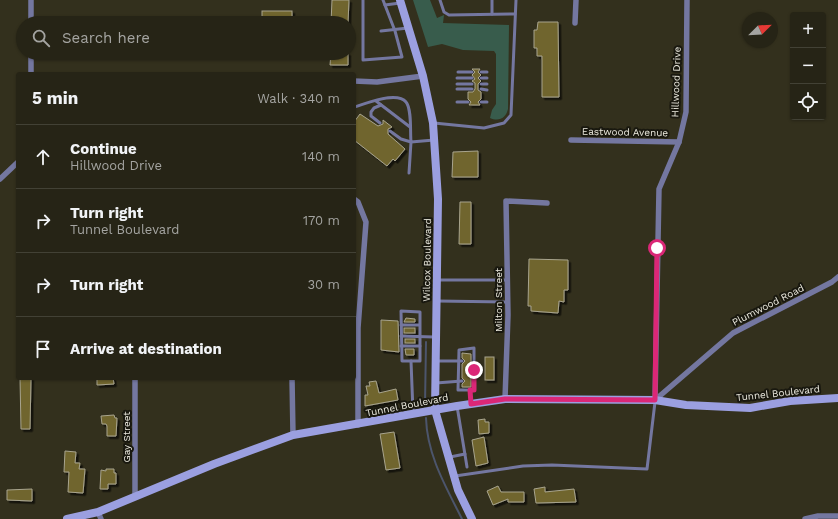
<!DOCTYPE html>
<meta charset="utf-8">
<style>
body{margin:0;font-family:"Work Sans",sans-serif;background:#323023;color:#f1f3f6}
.controls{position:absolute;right:12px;top:12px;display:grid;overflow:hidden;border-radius:4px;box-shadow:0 1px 3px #0004}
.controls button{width:36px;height:36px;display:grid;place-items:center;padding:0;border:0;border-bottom:1px solid #424135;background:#262416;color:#f1f3f6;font:20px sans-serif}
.compass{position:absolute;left:742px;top:12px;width:36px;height:36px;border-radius:50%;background:#262416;box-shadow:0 1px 3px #0004;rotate:66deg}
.stop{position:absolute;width:12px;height:12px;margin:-9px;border:3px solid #db2777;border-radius:50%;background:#fff}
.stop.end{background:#db2777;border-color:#fff;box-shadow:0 1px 4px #0008}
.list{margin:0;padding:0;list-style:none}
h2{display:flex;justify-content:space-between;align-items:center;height:52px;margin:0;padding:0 16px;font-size:17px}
h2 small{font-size:13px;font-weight:400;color:#a4a4a1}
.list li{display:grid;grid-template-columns:26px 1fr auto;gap:12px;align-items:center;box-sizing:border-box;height:64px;padding:0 16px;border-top:1px solid #424135}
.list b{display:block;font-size:15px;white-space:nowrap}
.list p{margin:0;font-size:13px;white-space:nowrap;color:#a4a4a1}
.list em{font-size:13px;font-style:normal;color:#a4a4a1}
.icon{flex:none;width:22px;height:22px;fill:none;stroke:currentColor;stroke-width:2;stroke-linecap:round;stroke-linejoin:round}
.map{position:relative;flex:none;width:838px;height:519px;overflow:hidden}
.search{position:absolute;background:#262416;box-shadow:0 1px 3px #0004;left:16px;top:16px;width:340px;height:44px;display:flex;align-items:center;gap:10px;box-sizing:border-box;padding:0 14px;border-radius:22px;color:#a4a4a1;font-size:15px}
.panel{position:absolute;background:#262416;box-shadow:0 1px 3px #0004;left:16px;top:72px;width:340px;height:308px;border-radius:4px}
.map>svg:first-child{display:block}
.green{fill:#385c4c}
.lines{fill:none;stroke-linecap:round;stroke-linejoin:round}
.stream{stroke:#4c556c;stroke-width:2}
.building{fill:#70652d;stroke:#a8a48e;filter:url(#shadow)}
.lane{stroke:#7477a0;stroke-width:3}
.street{stroke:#7477a0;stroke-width:5.5}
.secondary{stroke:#9b9fe0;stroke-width:8}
.route{stroke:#db2777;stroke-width:5}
.labels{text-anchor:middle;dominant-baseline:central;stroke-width:4;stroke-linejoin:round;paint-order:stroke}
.street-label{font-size:10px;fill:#edebe0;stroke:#19180f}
</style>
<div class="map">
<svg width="838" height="519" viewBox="0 0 838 519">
<defs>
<filter id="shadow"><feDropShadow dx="2.5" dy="2.5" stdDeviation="0" flood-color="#0009"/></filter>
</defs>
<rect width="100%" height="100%" fill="#33301d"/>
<path class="green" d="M413,0H430L437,18L444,15L443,23L509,25L508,109C506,118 499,122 490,118L492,110L496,104V54L494,51L463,50L442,44L428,47Z"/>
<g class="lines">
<g class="stream">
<path d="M425,405L426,342"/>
<path d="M426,418C427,455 446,487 462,519"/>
</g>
</g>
<g class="building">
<path d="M332,0H349L348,23H331Z"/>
<rect x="262" y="11" width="30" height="12"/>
<path d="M538,22H558L559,97H542V56H537V48H534V30H537Z"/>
<path d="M331,53H348V65H330Z"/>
<path d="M472,69H480L478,72L481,75L478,78L481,81L478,84V90L481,92V99L478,102L480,105H469L471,102L468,99V92H473L475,89V83L472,81L475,79L472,75L475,72Z"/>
<path d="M360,114L378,126L383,124V120L392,127L388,129V134L405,149L395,161L393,159L387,166L354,140V122Z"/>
<path d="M478,151V177H452L453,152Z"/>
<path d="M460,202H471V244H459Z"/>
<path d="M529,259L568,260V290H564V302L559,301L558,313L531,311V306H528Z"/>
<path d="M406,318L415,319V322H404Z"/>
<path d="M381,320L398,321L399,352L381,350Z"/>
<rect x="404" y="328" width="11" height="5"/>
<rect x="405" y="339" width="10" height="4"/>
<path d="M405,349H414V355H406Z"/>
<path d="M462,353L471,354V387H462V384L465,381L462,378V364L465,361L462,358Z"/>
<rect x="485" y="357" width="9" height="23"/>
<path d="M20,378H31L30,429H21Z"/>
<path d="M97,378H113L114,384L97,385Z"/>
<path d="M376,381L379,393L396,389L398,400L365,406V395H368L366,386H370L369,382Z"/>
<path d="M114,415L115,418H117L116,436H107V426L106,424H102L101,416Z"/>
<path d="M485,419V422H489V433L479,434L478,420Z"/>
<path d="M394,432L400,468L386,470L380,434Z"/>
<path d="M484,437L488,463L476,466L472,440Z"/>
<path d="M65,451L76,452L75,463H80L79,469H85L83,493L68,492L69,472H64Z"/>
<path d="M106,469H114V473H116V484H108V489H100L101,470L106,471Z"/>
<path d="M498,486L501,492H524V502H508V499L493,505L487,491Z"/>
<path d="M545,487V492L574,489L576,502L536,503L534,489Z"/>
<path d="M32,489V501L7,500V490Z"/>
</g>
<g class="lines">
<g class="lane">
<path d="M363,0V60L402,57L395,31L383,0"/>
<path d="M440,0L444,12L449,15L515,14"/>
<path d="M385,5L400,3"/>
<path d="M492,14V0"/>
<path d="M381,31L408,28"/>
<path d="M458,72H472"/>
<path d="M481,72H487"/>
<path d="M457,78H472"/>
<path d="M481,78H487"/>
<path d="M457,84H472"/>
<path d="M481,84H487"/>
<path d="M457,89H472"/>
<path d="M481,89L487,90"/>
<path d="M376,101L410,127"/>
<path d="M457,102H468"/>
<path d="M481,102H487"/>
<path d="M355,107C366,103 397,91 406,102C412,109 410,133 411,142L434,140"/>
<path d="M380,123L371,116V112L374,108L381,105"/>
<path d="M434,123L484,128L504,123L511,115L516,0"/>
<path d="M390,131L401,139L411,142L409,173"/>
<path d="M437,280H507"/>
<path d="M437,301L507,302"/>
<path d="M401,311L420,312V361H402Z"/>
<path d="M401,325H419"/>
<path d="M401,336L434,337"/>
<path d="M401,346H420"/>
<path d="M474,348V390H458L459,350Z"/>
<path d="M411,361L413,412"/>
<path d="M436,361H462"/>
<path d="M436,383L462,381"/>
<path d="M470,390L471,404"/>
<path d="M457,406L467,467"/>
<path d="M450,457L465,454"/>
<path d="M455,476L523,466L552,465L647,469L655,402"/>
</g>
<g class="street">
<path d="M31,0V23"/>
<path d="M575,23L576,0"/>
<path d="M31,53V74"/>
<path d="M354,81L377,82L423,76"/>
<path d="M571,140L679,142"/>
<path d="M0,179L18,162"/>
<path d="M354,199L358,202L366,222L358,328V425"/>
<path d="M135,378V495"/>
<path d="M292,378L293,435"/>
<path d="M505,399L508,315L506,201L547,203"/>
<path d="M655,400L659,189L679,142L686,112L687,0"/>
<path d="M655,400L733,333L832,282L838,277"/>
<path d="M98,512L101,519"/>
<path d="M805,519L818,516H838"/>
</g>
<g class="secondary">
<path d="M400,0L423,76L433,123L438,199L435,410L458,490L472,519"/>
<path d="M67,519L98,512L214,464L293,435L457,406L505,399L655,400L686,405L750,408L790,401L838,398"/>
</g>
</g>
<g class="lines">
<path class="route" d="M474,370V390H470L471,404L505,399L655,400L657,248"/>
</g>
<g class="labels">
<g class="street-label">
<text transform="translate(676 82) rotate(-88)">Hillwood Drive</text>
<text transform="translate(625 132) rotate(1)">Eastwood Avenue</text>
<text transform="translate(427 260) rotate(-89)">Wilcox Boulevard</text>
<text transform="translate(498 300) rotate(-90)">Milton Street</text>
<text transform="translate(768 305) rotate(-27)">Plumwood Road</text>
<text transform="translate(778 393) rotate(-6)">Tunnel Boulevard</text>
<text transform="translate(407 405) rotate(-11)">Tunnel Boulevard</text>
<text transform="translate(126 437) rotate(-90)">Gay Street</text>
</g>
</g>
</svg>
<div class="controls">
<button>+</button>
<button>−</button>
<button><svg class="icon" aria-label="locate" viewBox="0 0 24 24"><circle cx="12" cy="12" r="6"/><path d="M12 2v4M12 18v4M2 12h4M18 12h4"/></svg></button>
</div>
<svg class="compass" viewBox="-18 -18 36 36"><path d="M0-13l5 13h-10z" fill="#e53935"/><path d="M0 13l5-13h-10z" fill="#a4a4a1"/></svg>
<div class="stop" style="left:657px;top:248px"></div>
<div class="stop end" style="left:474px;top:370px"></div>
<div class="search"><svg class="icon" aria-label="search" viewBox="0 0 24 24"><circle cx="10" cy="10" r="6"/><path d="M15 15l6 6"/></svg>Search here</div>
<section class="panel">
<h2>5 min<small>Walk · 340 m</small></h2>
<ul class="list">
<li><svg class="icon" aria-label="ahead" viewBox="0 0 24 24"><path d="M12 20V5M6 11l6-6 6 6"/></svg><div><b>Continue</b><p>Hillwood Drive</p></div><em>140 m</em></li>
<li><svg class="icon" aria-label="right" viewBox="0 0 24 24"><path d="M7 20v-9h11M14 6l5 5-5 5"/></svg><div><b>Turn right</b><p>Tunnel Boulevard</p></div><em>170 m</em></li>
<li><svg class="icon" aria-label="right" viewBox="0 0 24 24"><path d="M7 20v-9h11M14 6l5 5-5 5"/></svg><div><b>Turn right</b></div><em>30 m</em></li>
<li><svg class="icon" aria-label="arrive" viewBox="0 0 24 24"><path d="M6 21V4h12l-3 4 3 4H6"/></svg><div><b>Arrive at destination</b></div></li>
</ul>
</section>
</div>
